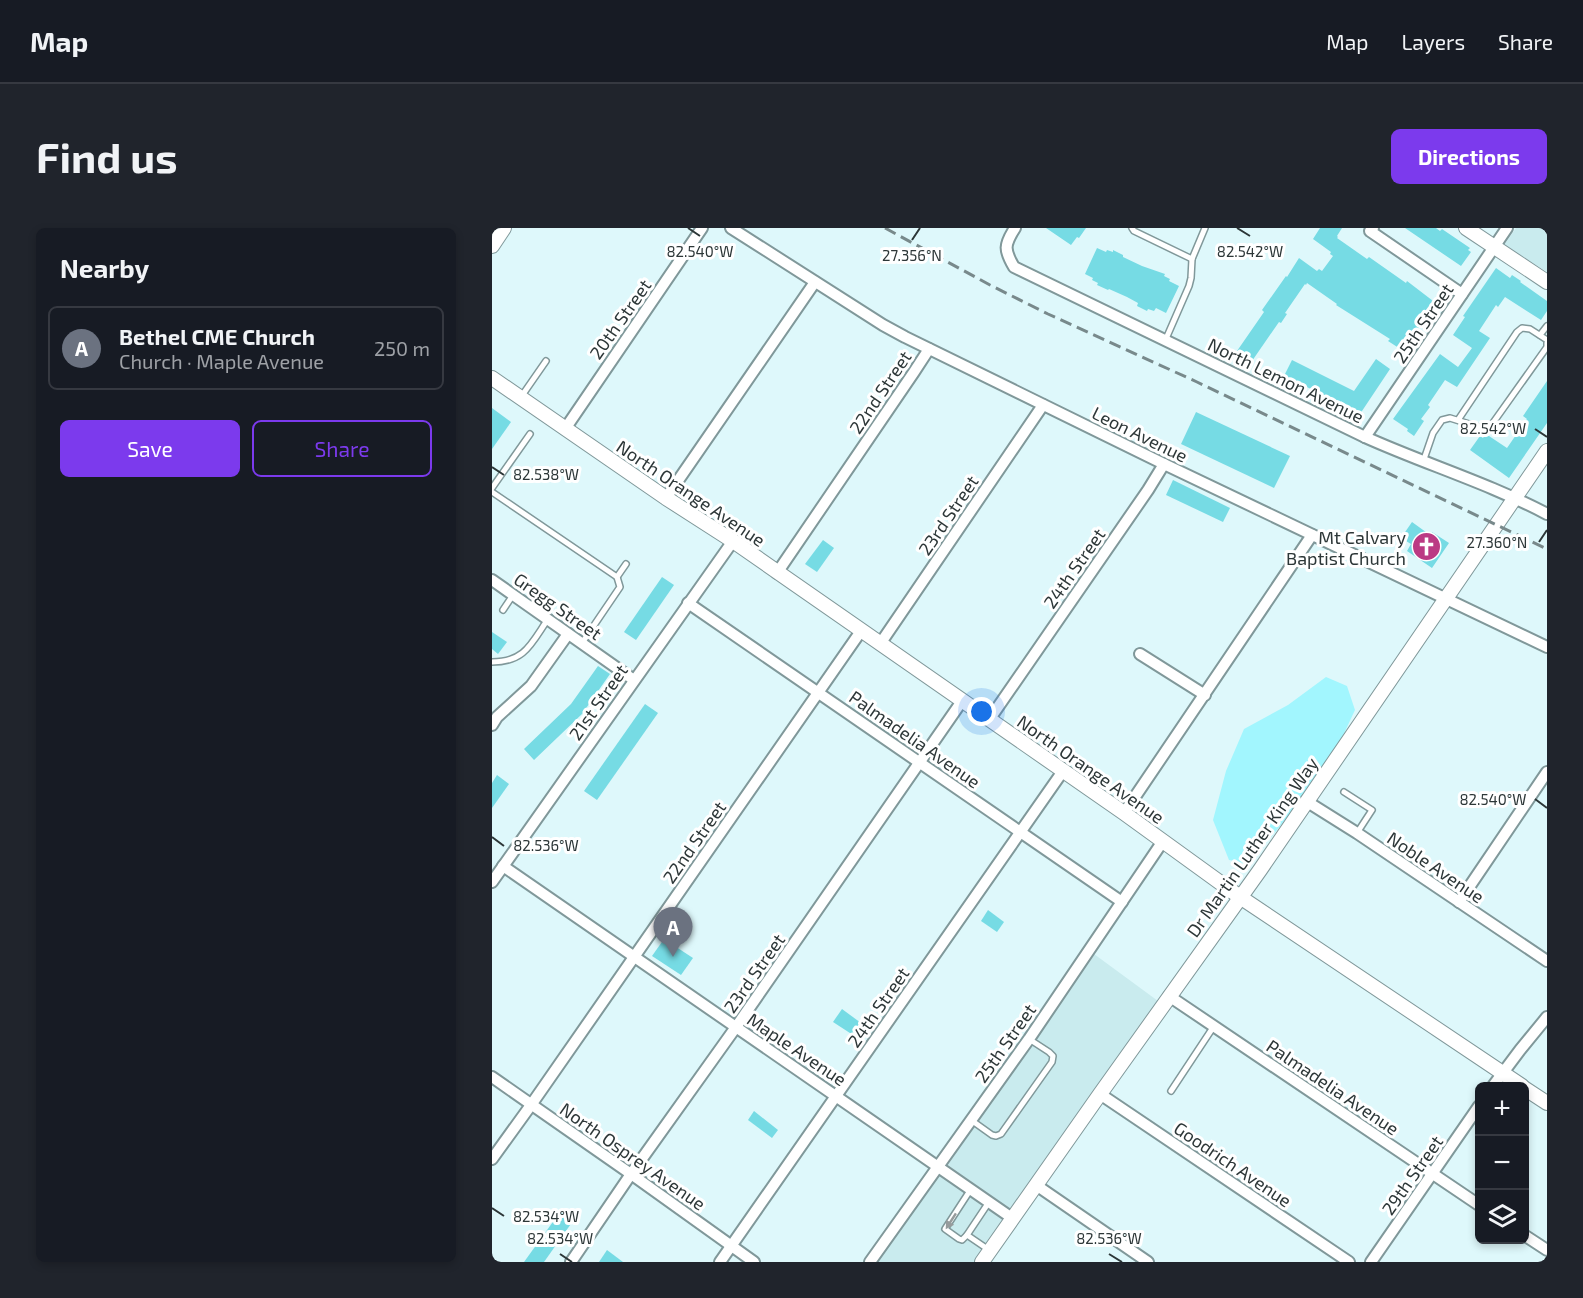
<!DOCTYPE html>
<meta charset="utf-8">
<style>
body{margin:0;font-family:"Exo 2",sans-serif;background:#20242c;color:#f1f3f6}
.controls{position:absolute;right:18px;bottom:18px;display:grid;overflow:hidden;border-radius:9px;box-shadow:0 3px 9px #0003}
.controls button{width:54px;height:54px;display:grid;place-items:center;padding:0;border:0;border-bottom:2px solid #363941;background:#171b24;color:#f1f3f6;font:30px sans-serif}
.you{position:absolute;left:490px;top:484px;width:21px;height:21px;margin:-15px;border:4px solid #fff;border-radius:50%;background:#1a73e8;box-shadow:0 0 0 9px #1a73e833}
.badge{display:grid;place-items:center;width:39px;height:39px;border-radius:50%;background:#7c3aed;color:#fff;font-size:20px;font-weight:700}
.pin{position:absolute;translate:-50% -50px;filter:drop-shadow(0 2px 3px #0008)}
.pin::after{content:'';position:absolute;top:32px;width:21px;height:18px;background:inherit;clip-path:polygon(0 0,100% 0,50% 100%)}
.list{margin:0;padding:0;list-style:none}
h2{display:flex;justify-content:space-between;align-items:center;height:78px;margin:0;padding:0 24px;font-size:26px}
h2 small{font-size:20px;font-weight:400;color:#9ea1a6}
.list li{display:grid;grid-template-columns:39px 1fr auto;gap:18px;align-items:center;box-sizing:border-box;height:84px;margin:0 12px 12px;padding:0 12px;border:2px solid #363941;border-radius:9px}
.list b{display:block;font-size:22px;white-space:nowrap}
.list p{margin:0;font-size:20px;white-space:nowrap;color:#9ea1a6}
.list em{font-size:20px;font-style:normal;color:#9ea1a6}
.actions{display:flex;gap:12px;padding:18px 24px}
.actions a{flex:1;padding:14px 0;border:2px solid #7c3aed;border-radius:9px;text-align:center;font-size:21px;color:#7c3aed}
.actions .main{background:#7c3aed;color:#fff}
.icon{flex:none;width:33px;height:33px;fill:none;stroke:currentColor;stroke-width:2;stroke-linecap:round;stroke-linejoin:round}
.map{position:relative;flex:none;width:1055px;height:1034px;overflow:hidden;border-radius:9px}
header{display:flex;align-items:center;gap:36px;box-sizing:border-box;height:84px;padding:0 30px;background:#171b24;border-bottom:2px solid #363941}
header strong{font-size:28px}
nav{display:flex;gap:33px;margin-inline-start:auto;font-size:21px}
.intro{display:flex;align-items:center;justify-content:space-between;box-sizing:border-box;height:144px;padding:0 36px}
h1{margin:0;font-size:42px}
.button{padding:15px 27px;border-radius:9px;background:#7c3aed;color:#fff;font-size:21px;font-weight:700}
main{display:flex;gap:36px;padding:0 36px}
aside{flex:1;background:#171b24;border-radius:9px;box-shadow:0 3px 9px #0003}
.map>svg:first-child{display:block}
.built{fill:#c9ebee}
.green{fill:#a2f6fe}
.building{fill:#76dbe4}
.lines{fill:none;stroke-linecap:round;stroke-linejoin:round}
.service-casing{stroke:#80989a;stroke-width:8}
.minor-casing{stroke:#80989a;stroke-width:14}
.tertiary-casing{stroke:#80989a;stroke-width:16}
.service{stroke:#fff;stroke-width:5}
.minor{stroke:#fff;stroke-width:10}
.tertiary{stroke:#fff;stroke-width:14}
.rail{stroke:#78898b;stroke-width:3;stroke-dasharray:12 6;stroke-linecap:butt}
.oneway{fill:#969b9c}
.ticks{fill:none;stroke:#2d3738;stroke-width:2}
.labels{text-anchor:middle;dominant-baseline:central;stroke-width:6;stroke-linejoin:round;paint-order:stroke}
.street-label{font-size:18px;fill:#2d3738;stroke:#fff}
.poi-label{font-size:18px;fill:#2d3738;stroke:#fff;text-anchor:end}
.ticks-label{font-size:15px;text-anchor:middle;fill:#2d3738;stroke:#fff;stroke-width:6;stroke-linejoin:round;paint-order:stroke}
</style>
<header>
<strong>Map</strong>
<nav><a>Map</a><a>Layers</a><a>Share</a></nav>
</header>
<div class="intro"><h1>Find us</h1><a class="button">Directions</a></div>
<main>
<aside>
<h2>Nearby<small></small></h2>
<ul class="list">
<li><span class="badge" style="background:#6b7280">A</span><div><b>Bethel CME Church</b><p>Church · Maple Avenue</p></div><em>250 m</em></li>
</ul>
<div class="actions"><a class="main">Save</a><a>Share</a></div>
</aside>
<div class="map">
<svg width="1055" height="1034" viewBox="0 0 1055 1034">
<rect width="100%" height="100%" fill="#def8fb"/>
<g class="built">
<path d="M1024,0H1055V44L1012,17Z"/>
<path d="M602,726L666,773L518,982L455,938L542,814Z"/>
<path d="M448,946L512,991L483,1034H386Z"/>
</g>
<path class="green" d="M834,449L855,458L863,482L848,514L800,583L758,636L737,632L721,592L734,543L752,501L796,477Z"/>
<g class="building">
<path d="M554,0H594L587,10L585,9L579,17Z"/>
<path d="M828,0H850L845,8L846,9L845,10L875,31L877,29L914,55L915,53L945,76L940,83L939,82L917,115L918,116L913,124L896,113L898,111L844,77L845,76L815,55L814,57L813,56L793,85L795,86L789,95L787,94L760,133L745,123L772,84L770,82L794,48L795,49L807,30L825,43L827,41L830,43L841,28L838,26L839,24L821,11Z"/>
<path d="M913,0H944L948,3L950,1L978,20L976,22L979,24L969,38Z"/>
<path d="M605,20L614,24L615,22L621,24V22L631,27V29L650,38L673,46L672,48L678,51L677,53L687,58L674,85L664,80L662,83L656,81L655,83L645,78L646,75L635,69L617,61L616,62L605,57L606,55L600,52L601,50L593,46Z"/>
<path d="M1004,40L1018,50L1020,47L1029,53L1028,54L1055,73V83L1049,92L1013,69L1006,79L1004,77L987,103L998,110L965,159L953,152L936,177L938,179L929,191L932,193L922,208L915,203L916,201L901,191L948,126L966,139L969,135L980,120L961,107L973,89L971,88Z"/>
<path d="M884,131L898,141L868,186L849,173L848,175L792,148L800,132L862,163Z"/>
<path d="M1055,153V195L1017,250L978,222L988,208L991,210L994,206L1015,220L1035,191L1031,188Z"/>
<path d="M0,180L19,194L0,221Z"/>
<path d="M704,184L798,228L782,260L689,216Z"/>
<path d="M681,252L738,280L731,294L674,267Z"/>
<path d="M920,294L938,307L940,304L957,315L940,340L915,323L919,316L909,310Z"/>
<path d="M331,312L342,320L325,344L313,336Z"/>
<path d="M170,349L182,357L144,412L132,404Z"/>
<path d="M0,404L15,414L6,426L0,421Z"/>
<path d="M106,438L118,446L90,486L42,532L32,521L79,476Z"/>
<path d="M153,476L166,485L105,572L92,563Z"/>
<path d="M5,547L17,556L0,580V555Z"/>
<path d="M496,682L512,694L505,704L489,693Z"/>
<path d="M172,711L201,730L189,747L160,728Z"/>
<path d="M350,781L369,795L361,807L341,794Z"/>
<path d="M262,883L286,902L280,910L256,892Z"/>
<path d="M68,984L81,993L52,1034H32Z"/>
<path d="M115,1022L131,1034H107Z"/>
</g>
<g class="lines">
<defs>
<g id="service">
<path d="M640,0L642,3L700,31"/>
<path d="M1048,107L1055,98"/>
<path d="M673,113L697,58L699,50L700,31L713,0"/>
<path d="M29,169L54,133"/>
<path d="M966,192L1025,104L1030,100L1038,101L1055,112"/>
<path d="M931,234L941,205L950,192L958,190L990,200L998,199L1055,119V115"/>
<path d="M0,260L38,206"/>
<path d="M0,264L125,349L128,359L90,415"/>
<path d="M125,349L134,336"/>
<path d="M11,382L21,367"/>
<path d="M0,434C33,434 39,416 56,391"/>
<path d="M852,564L880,582L865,605"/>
<path d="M679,863L722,798"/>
<path d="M479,892L500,907L504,908L509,906L560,834L561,828L557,824L537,811"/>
<path d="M497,974L475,1007L497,1022"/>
<path d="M475,1007L470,1012L467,1011L453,1001L479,961"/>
</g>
<g id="minor">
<path d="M239,0L391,97L413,109L672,236L1055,419"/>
<path d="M523,0C512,17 512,22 522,39L873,209C933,236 996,255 1055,286"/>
<path d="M881,0L878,3L970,66"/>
<path d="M73,201L210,0"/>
<path d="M873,209L1015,0"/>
<path d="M174,270L323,54"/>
<path d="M285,345L422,144L437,121"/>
<path d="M0,352L142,452"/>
<path d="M196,375L630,674"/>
<path d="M388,416L551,177"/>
<path d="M648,426L713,467"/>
<path d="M497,492L656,262L672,236"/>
<path d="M0,497L5,489L39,458L76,406"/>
<path d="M814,573L865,605L1055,733"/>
<path d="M632,585L820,307"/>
<path d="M11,638L520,990"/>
<path d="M0,654L241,313"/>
<path d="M967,674L1055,544"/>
<path d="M677,768L987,977"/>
<path d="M0,849L139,946L262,1034"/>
<path d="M1001,858L1028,822L1055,789"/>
<path d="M608,866L857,1034"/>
<path d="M0,931L39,877L369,403"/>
<path d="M544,957L656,1034"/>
<path d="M1032,1007L1055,1022"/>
<path d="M79,1034L139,946L244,799L470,473"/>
<path d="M228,1034L571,543"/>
<path d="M378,1034L537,811L671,613"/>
<path d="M879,1034L987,878"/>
</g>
<g id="tertiary">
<path d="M974,0L1055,54"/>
<path d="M0,18L12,0"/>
<path d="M0,150L174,270L241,313L632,585L748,669L1030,858"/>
<path d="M1032,860L1055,875"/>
<path d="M490,1034L608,866L768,642L1055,223"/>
</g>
</defs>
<use href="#service" class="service-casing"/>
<use href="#minor" class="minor-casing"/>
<use href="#tertiary" class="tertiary-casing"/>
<use href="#service" class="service"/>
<use href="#minor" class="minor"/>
<use href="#tertiary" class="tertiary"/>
<path class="rail" d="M393,0L498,57L556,86L705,154L1055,321"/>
</g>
<defs><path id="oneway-solid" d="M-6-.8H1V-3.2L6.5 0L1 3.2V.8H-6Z" transform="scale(1.5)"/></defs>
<use class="oneway" href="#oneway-solid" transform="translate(459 993) rotate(123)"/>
<path class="ticks" d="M196,0L208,8M745,0L758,8M420,12L428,0M1043,201L1055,209M0,239L12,247M1047,314L1055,302M1043,571L1055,580M0,609L12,618M0,980L12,988M68,1026L80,1034M617,1026L630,1034"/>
<defs>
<symbol id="church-disc" viewBox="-11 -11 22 22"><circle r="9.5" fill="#bb3a84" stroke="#fff"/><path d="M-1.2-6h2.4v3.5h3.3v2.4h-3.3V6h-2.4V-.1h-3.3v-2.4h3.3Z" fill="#fff"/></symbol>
</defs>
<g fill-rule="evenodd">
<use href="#church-disc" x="918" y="302" width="33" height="33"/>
</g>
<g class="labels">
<g class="street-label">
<text transform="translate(128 91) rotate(-55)">20th Street</text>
<text transform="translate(931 95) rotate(-56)">25th Street</text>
<text transform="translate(794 152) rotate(26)">North Lemon Avenue</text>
<text transform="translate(388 164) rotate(-56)">22nd Street</text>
<text transform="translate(648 206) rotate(26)">Leon Avenue</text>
<text transform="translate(199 265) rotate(34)">North Orange Avenue</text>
<text transform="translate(456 287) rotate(-56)">23rd Street</text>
<text transform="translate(582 340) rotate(-55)">24th Street</text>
<text transform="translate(66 378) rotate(35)">Gregg Street</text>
<text transform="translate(106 474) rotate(-55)">21st Street</text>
<text transform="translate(423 511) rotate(35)">Palmadelia Avenue</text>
<text transform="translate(599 541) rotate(35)">North Orange Avenue</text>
<text transform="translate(202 614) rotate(-55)">22nd Street</text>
<text transform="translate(760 619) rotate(-55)">Dr Martin Luther King Way</text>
<text transform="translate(944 639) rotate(34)">Noble Avenue</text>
<text transform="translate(262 745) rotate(-55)">23rd Street</text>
<text transform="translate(386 779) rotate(-55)">24th Street</text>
<text transform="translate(513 815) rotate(-55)">25th Street</text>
<text transform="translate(305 821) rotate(34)">Maple Avenue</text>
<text transform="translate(841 859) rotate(34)">Palmadelia Avenue</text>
<text transform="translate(141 928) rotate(35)">North Osprey Avenue</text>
<text transform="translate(741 936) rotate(34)">Goodrich Avenue</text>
<text transform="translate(920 947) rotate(-55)">29th Street</text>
</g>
<g class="poi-label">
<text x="914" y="309">Mt Calvary<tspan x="914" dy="21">Baptist Church</tspan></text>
</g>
</g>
<g class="ticks-label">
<text x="758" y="29">82.542°W</text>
<text x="208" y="29">82.540°W</text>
<text x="420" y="33">27.356°N</text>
<text x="1001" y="206">82.542°W</text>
<text x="54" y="252">82.538°W</text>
<text x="1005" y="320">27.360°N</text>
<text x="1001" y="577">82.540°W</text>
<text x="54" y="623">82.536°W</text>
<text x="54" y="994">82.534°W</text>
<text x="68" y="1016">82.534°W</text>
<text x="617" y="1016">82.536°W</text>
</g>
</svg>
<div class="controls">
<button>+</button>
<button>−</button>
<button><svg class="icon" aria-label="layers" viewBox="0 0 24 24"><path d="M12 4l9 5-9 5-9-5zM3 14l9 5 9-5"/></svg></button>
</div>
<div class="you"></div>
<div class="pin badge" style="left:181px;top:729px;background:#6b7280">A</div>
</div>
</main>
